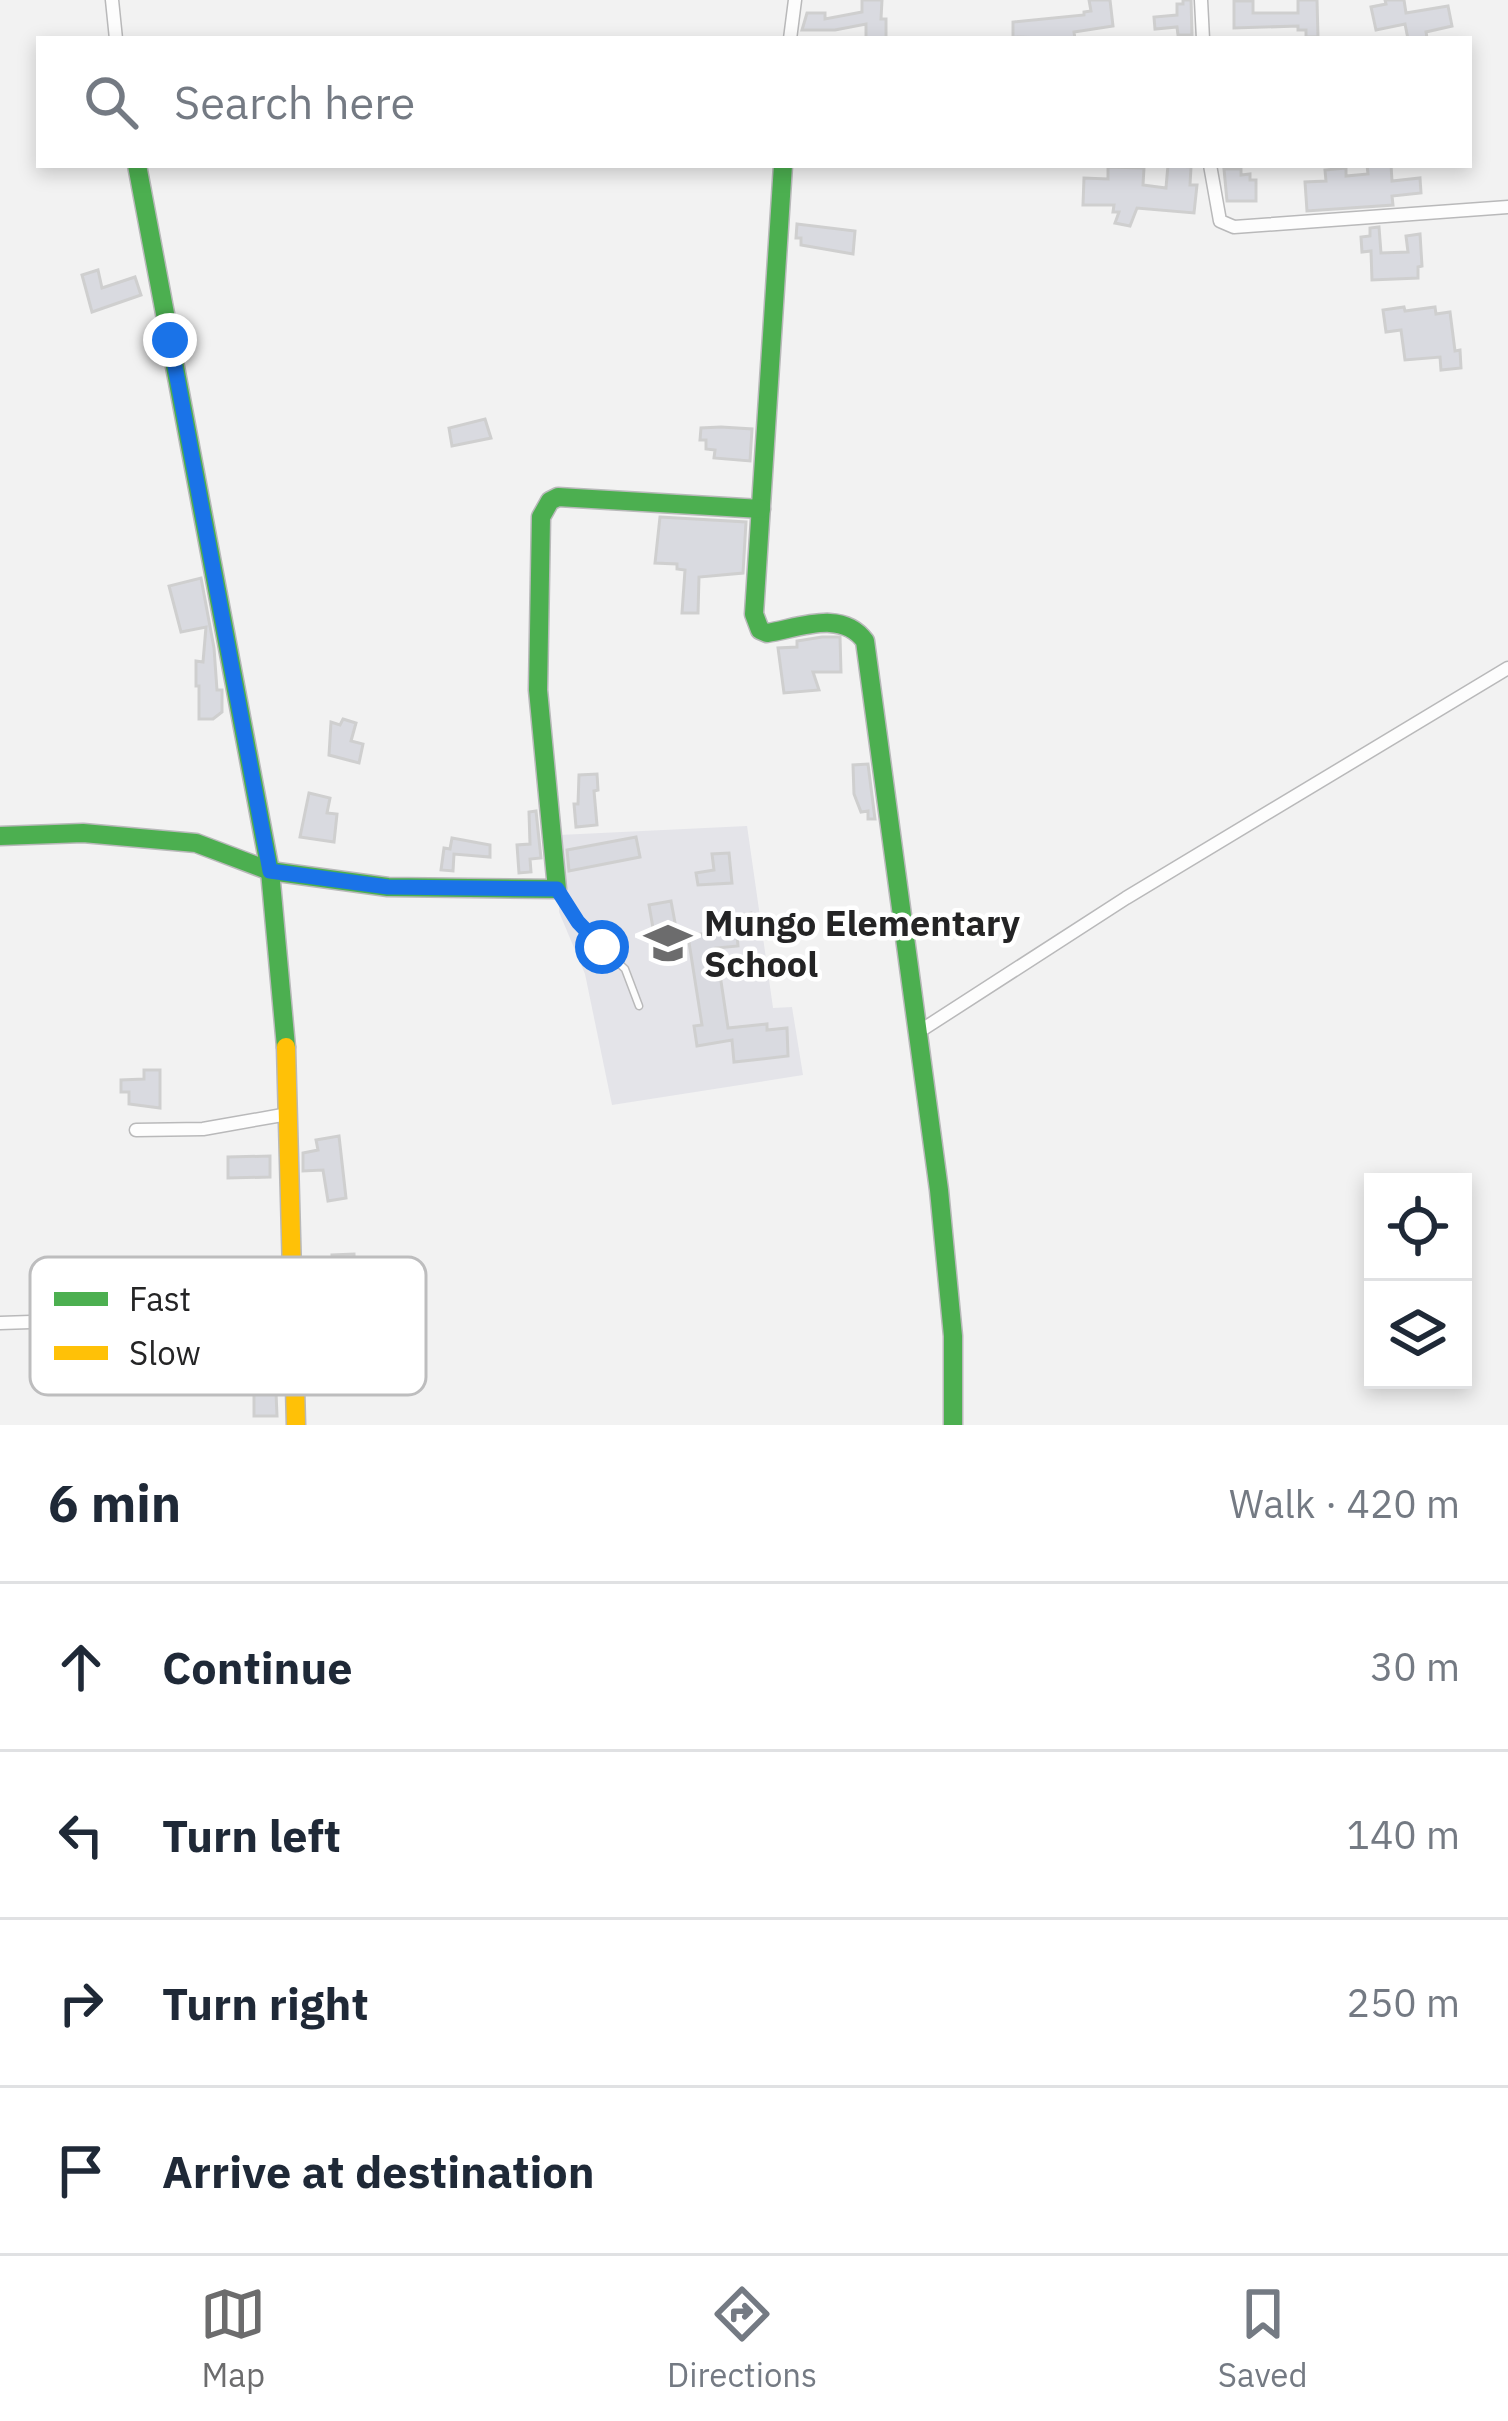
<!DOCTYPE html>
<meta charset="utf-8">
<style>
body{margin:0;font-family:"IBM Plex Sans",sans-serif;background:#f2f2f3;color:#1f2937}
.controls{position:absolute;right:36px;bottom:36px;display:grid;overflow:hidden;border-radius:0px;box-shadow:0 6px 18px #0003}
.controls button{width:108px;height:108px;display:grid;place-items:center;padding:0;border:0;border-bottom:3px solid #e0e1e3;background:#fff;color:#1f2937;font:60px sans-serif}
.stop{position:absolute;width:36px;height:36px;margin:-27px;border:9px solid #1a73e8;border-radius:50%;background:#fff}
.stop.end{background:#1a73e8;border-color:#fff;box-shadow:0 3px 12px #0008}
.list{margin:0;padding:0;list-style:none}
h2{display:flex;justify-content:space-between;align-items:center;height:156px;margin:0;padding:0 48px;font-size:51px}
h2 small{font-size:39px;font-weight:400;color:#747a83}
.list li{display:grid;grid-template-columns:78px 1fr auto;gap:36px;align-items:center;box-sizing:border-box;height:168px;padding:0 48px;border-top:3px solid #e0e1e3}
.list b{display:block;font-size:45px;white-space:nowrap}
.list em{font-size:39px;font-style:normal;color:#747a83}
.icon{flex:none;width:66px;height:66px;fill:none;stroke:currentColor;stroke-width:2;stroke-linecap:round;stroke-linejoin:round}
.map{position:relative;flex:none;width:1508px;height:1425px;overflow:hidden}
.search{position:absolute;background:#fff;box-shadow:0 6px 18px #0003;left:36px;right:36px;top:36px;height:132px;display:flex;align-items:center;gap:30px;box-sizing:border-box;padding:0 42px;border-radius:0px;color:#747a83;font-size:45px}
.sheet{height:828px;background:#fff}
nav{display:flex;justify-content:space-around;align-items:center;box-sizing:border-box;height:168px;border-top:3px solid #e0e1e3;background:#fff;font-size:33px;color:#747a83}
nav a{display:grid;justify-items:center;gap:6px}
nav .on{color:#6c6c6d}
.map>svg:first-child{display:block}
.built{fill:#e4e4e9}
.building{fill:#d9dae0;stroke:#cfcfcf;stroke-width:3}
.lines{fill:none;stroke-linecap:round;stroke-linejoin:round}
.lane-casing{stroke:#b9b9ba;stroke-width:9}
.street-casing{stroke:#b9b9ba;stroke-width:15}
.fast-casing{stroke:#b9b9ba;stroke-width:21}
.slow-casing{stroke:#b9b9ba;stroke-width:21}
.lane{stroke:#fdfdfd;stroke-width:6}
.street{stroke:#fdfdfd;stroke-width:12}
.fast{stroke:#4caf50;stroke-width:18}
.slow{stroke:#ffc107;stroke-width:18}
.route{stroke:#1a73e8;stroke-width:15}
.labels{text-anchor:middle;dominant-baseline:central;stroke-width:9;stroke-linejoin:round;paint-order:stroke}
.poi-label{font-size:36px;font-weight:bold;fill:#242425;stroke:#fff;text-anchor:start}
.key{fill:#fff;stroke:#bdbdbe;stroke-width:3}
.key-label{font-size:33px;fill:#242425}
</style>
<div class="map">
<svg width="1508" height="1425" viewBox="0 0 1508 1425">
<rect width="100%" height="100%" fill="#f2f2f2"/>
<path class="built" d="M747,826L773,1008L792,1007L803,1075L612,1105L585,974L559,912V835Z"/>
<g class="building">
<path d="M862,0H882L881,19H886V38L866,39V24L835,30H802L807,13H825V19L862,12Z"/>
<path d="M1089,0H1110L1113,26L1074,32L1075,39L1013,37V22L1084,15V12L1091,11Z"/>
<path d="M1183,0H1191L1192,35H1178L1177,27L1155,29L1154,17L1177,15V4H1183Z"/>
<path d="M1298,0H1317L1318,37H1306V30H1298V26L1234,28V1H1253V13H1298Z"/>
<path d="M1385,0H1404L1406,13L1448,6L1452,26L1426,32L1427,38L1420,39H1408L1405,24L1376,30L1371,7L1386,4Z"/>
<path d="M1168,165L1191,167L1190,185H1197L1194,213L1137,208L1130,226L1115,223L1119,212H1113L1114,205H1083L1084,178L1108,179V167L1144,168L1143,185L1166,188Z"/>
<path d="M1367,165H1391L1392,181L1420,178L1421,193L1392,196L1393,205L1307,211L1305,182L1326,181L1325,170L1346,168V176L1368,174Z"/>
<path d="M1224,169H1241V175L1250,174V180H1256V201H1227Z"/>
<path d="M797,224L855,231L853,254L801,245V238H796Z"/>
<path d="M1379,227L1381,253L1408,252L1406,236L1420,234L1422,266L1418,267V278L1372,280L1371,251L1362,252L1361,237L1370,236V228Z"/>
<path d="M98,270L102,288L135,277L141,295L92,312L82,275Z"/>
<path d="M1404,307L1405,311L1435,307L1436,314L1450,312L1455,351L1460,350L1461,368L1441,370L1440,357L1405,360L1401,330L1386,332L1383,310Z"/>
<path d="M485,419L491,438L452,446L449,428Z"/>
<path d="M721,427L752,429L750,461L714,458L715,450L706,449V440H700L701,428Z"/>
<path d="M660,517L746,522L743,573L699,577L698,613H682L685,570L677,569V564L655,563Z"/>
<path d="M201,578L214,648L217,690H222V712L213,719H199V686H196V661L203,662L206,627L181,632L169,586Z"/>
<path d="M822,637H840L841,672H813L819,690L784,693L778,648L797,647V641Z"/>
<path d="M343,719L356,723L351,741L363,744L359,763L329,755L331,722L340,725Z"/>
<path d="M868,764L875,819H868V811L861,812L854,794L853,765Z"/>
<path d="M597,774L598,790L594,791L597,825L576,827L574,804H578L579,775Z"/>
<path d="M309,793L330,798L327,813L337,814L334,842L300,837Z"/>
<path d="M536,811L541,858L530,859L531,872L519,873L517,845L530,844L529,812Z"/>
<path d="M636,837L640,857L569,871L567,850Z"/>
<path d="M452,838L490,845V857L454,854L453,871L441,870L444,848L450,849Z"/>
<path d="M729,853L732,883L698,885L696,873L714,870L712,854Z"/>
<path d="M671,901L678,939L656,945L649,905Z"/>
<path d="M751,913L754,932L737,934L738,946L716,948L728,1028L767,1024V1030L787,1028L788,1056L734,1062L732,1040L697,1046L694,1026L702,1025L688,936L721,931L720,920Z"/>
<path d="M144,1070H160V1108L129,1104V1092H121V1080L144,1079Z"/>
<path d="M339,1136L346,1198L328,1201L323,1170L303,1171V1153L318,1150L316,1140Z"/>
<path d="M270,1156V1177L228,1178V1157Z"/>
<path d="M354,1254L355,1277H349L353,1298L330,1302L327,1287L333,1286L332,1255Z"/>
<path d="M275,1368L277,1416H254V1394H261V1369Z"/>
</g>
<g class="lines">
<defs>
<path id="lane" d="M559,892L590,937L625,969L639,1006"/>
<g id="street">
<path d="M112,0L116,39"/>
<path d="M1201,0L1203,39"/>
<path d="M790,39L795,0"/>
<path d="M1210,165L1220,221L1234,227L1508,207"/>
<path d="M920,1031L1126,898L1508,668"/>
<path d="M136,1130L203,1129L288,1114"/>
<path d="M0,1323L61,1321L296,1341"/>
</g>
<g id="fast">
<path d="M137,165L270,871L286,1047"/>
<path d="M783,165L754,614L760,630L767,633C799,628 842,609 865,641L939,1190L953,1336V1425"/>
<path d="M0,836L83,833L196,843L270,871L388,887L557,889L538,690L541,517L550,501L558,497L761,509"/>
</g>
<path id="slow" d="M286,1047L296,1425"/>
</defs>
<use href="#lane" class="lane-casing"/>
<use href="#street" class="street-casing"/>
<use href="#fast" class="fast-casing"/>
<use href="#slow" class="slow-casing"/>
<use href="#lane" class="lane"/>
<use href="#street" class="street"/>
<use href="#fast" class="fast"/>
<use href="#slow" class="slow"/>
</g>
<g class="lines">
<path class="route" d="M170,340L270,871L388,887L557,889L578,922L602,947"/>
</g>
<defs>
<symbol id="school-bare" viewBox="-9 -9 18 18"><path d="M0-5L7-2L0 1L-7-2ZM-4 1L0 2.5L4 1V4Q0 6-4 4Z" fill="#6c6c6d" stroke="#fff" stroke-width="2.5" paint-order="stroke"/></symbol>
</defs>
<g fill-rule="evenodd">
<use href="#school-bare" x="635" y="910" width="66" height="66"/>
</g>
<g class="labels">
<g class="poi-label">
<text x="704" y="922">Mungo Elementary<tspan x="704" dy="41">School</tspan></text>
</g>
</g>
<rect x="30" y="1257" width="396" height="138" rx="18" class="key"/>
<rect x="54" y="1292" width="54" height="14" fill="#4caf50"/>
<rect x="54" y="1346" width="54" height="14" fill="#ffc107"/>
<g class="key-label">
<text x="129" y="1311">Fast</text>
<text x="129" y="1365">Slow</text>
</g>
</svg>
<div class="controls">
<button><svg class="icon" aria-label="locate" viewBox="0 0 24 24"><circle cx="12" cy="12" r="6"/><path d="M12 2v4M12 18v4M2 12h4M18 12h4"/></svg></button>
<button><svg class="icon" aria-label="layers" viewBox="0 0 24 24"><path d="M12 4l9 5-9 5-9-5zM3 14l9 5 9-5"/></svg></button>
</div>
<div class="stop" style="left:602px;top:947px"></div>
<div class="stop end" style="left:170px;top:340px"></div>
<div class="search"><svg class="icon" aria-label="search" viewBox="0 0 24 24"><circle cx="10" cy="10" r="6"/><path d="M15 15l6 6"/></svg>Search here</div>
</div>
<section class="sheet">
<h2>6 min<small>Walk · 420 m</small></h2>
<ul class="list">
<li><svg class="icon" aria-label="ahead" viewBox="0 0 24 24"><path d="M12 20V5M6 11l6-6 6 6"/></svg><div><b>Continue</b></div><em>30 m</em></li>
<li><svg class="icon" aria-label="left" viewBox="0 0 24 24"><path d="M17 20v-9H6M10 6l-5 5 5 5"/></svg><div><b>Turn left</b></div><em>140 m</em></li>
<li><svg class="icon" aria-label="right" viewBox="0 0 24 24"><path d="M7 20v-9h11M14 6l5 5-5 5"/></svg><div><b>Turn right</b></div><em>250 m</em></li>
<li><svg class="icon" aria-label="arrive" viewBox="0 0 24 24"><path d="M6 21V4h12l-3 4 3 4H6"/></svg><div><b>Arrive at destination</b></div></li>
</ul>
</section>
<nav>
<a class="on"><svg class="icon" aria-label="map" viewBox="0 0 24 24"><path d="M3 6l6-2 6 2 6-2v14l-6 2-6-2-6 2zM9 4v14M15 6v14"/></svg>Map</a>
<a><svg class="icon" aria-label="directions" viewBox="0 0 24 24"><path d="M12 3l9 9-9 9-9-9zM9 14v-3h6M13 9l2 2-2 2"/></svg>Directions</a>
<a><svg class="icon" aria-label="saved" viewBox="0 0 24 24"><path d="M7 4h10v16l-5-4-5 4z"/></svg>Saved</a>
</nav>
